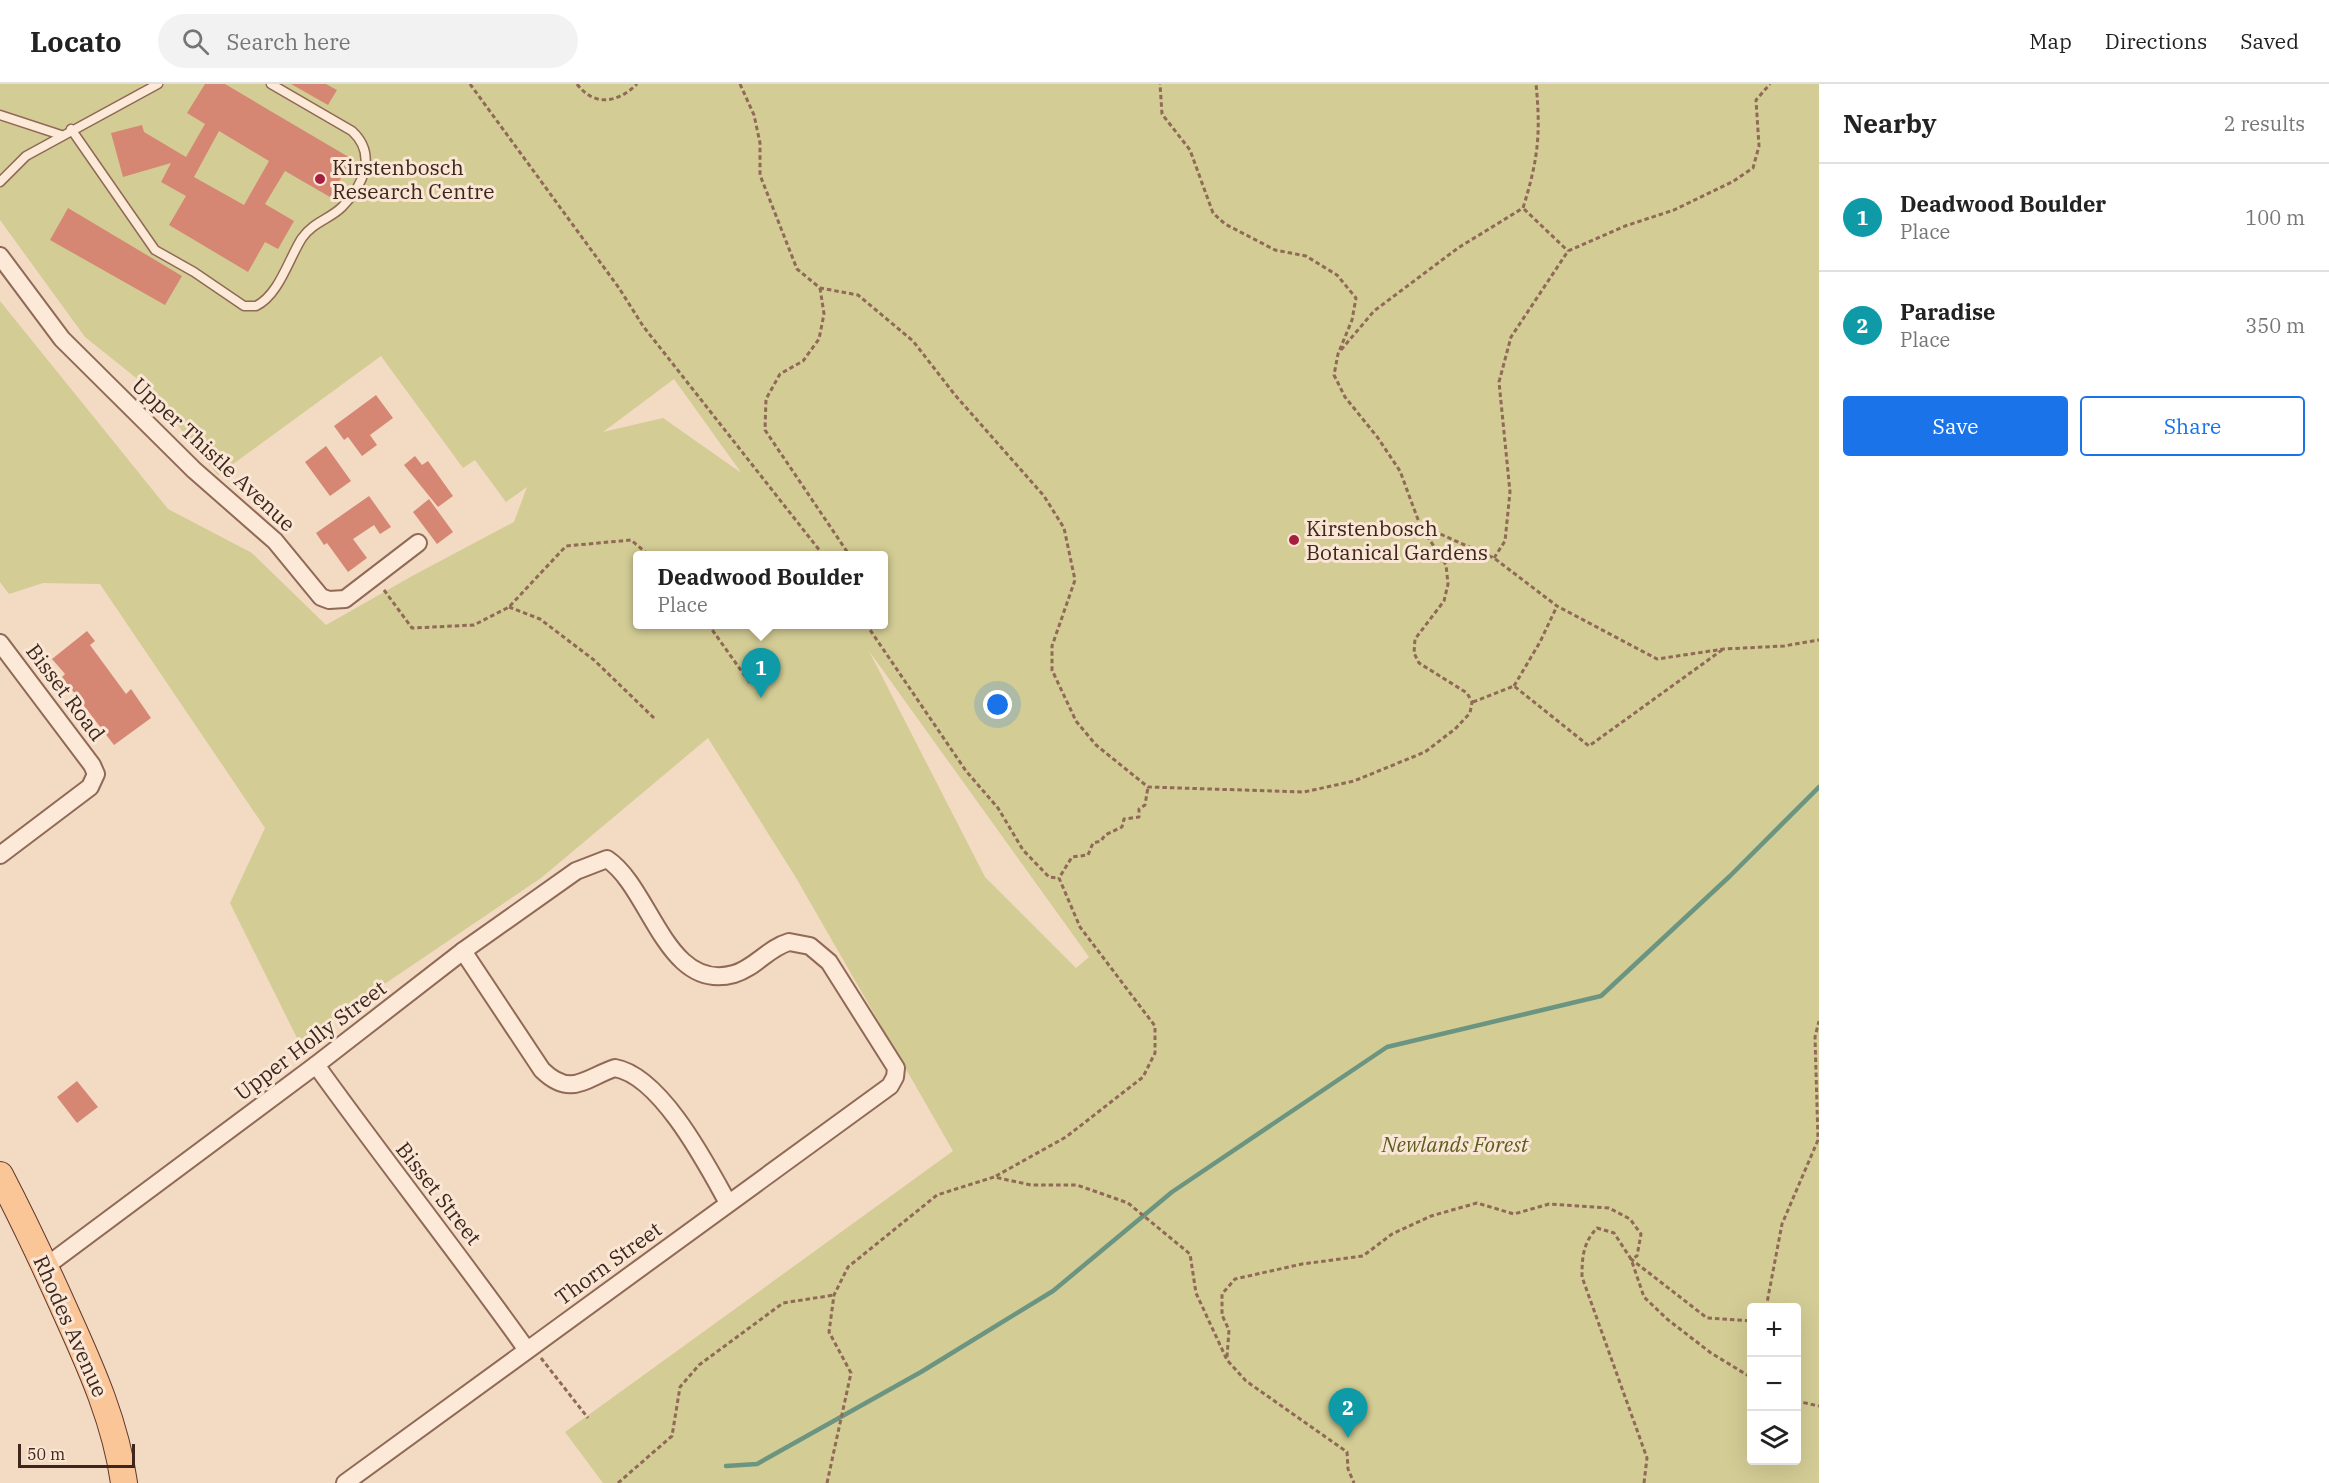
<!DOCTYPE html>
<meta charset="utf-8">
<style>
body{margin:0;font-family:"IBM Plex Serif",serif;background:#f2f2f2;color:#222}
.controls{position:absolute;right:18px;bottom:18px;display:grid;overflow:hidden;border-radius:6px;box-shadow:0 6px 24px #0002}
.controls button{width:54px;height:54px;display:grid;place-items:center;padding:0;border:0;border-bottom:2px solid #e0e0e0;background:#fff;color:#222;font:30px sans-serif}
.scale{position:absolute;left:18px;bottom:15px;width:117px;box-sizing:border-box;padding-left:6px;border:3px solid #3e261d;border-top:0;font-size:16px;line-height:21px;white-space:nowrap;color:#3e261d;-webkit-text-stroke:4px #fae6d4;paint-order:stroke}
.you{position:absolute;left:998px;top:621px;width:21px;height:21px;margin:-15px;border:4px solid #fff;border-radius:50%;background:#1a73e8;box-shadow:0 0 0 9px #1a73e833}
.badge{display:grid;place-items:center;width:39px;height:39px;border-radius:50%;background:#1a73e8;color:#fff;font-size:20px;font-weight:700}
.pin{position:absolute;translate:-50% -50px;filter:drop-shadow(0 2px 3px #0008)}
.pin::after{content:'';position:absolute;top:32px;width:21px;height:18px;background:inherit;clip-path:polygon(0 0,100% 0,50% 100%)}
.popup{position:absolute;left:633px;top:467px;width:255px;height:78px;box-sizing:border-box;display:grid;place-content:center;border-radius:6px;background:#fff;filter:drop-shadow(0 2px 4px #0005);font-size:20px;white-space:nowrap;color:#767676}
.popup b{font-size:22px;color:#222}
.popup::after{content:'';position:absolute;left:50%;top:100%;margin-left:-12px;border:12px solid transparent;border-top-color:#fff}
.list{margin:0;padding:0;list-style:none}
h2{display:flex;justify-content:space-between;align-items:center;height:78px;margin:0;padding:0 24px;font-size:26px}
h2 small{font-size:20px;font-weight:400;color:#767676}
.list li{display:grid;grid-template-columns:39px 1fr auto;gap:18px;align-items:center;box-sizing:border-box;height:108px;padding:0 24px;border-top:2px solid #e0e0e0}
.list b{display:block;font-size:22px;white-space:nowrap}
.list p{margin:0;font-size:20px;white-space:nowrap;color:#767676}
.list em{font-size:20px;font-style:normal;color:#767676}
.actions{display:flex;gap:12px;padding:18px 24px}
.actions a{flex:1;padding:14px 0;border:2px solid #1a73e8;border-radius:6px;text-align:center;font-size:21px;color:#1a73e8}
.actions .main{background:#1a73e8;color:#fff}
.icon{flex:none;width:33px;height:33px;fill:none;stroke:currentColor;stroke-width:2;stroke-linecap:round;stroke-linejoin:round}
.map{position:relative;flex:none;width:1819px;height:1399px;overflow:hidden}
header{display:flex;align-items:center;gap:36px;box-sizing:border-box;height:84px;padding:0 30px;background:#fff;border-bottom:2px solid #e0e0e0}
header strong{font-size:28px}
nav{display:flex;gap:33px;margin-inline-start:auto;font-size:21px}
.search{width:420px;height:54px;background:#f2f2f2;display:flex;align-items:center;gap:15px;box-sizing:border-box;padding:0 21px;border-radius:33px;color:#767676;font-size:22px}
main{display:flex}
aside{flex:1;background:#fff}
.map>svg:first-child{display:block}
.green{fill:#d3cc95;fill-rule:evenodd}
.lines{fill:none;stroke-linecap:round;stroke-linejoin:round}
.stream{stroke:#6b9581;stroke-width:4.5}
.building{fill:#d68774;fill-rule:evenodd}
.lane-casing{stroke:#906957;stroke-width:11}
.street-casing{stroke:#906957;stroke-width:20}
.primary-casing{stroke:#5e382c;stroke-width:28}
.path{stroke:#906957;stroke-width:3;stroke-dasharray:4.5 3;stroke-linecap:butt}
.lane{stroke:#fde9d8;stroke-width:8}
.street{stroke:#fde9d8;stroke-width:16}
.primary{stroke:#fac597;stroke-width:26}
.poi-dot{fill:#a71f3f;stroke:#fae6d4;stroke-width:2}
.labels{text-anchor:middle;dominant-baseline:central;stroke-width:6;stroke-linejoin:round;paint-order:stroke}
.poi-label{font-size:21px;fill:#3e261d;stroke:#fae6d4;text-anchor:start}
.street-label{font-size:21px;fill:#3e261d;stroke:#fae6d4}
.park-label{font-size:21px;font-style:italic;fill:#5c5d21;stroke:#fae6d4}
</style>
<header>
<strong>Locato</strong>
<div class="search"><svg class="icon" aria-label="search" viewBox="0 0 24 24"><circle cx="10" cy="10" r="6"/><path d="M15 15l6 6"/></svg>Search here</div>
<nav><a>Map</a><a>Directions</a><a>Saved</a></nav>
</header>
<main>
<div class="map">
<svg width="1819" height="1399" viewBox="0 0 1819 1399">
<rect width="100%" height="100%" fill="#f3dac3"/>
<path class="green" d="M0,0H1819V1399H603L565,1348L953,1067L795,792L708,654L541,794L299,958L230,819L265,744L100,500L43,499L9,510L0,498V217L168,425L252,469L326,541L414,491L514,438L527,403L506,418L475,376L463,384L381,272L218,391L145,301L85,253L0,136ZM674,295L740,387V388L663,334L603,348ZM638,472H884V540H638ZM869,567L1089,873L1076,884L985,793ZM1752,1224H1796V1376H1752Z"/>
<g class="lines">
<path class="stream" d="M726,1382L757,1380L921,1288L1053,1207L1172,1108L1387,963L1601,912L1730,792L1819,703"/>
</g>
<g class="building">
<path d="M205,0H225L352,75L330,113L285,87L265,120L294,137L278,165L265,158L248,188L169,141L186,112L161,98L171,79L123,93L111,49L142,41L144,48L186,73L205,40L187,29ZM219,47L269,77L244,121L194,93Z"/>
<path d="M291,0H326L337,6L328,21Z"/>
<path d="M68,124L182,192L165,221L50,156Z"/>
<path d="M376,311L393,334L370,351L377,361L362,372L348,353L344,356L334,342Z"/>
<path d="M326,362L351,397L330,412L305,378Z"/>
<path d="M415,372L422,381L428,377L453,412L438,423L404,381Z"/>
<path d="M369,412L391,443L380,450L374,441L353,455L367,474L348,488L327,459L324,461L316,449Z"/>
<path d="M429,415L453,448L437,460L413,428Z"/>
<path d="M87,547L95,557L90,561L126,610L131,605L151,634L114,661L62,593L65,590L52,575Z"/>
<path d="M77,997L98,1023L77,1039L57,1013Z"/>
</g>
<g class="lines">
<defs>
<g id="lane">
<path d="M0,31L61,51"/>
<path d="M71,45L155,166L194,188L244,222H256C279,211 289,174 302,154C313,138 330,135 342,123C364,101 377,70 352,47L271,0"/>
<path d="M0,98L26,72L158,0"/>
</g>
<g id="street">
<path d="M0,172L62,255L194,386L275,457L321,513L329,516L345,515L418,459"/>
<path d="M0,559L92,681L96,690L90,703L0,771"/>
<path d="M463,867L542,986C571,1014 585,994 615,984C661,992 707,1081 728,1119"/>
<path d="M316,981C385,1077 458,1169 527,1266"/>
<path d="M45,1183L316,981L463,867L576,787L607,775C651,804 666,909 734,890C755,884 768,864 789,858L810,862L829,878L896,984L895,993L890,1002L345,1399"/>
</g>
<path id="primary" d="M0,1091C24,1137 46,1184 67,1231C92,1286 116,1340 124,1399"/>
</defs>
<use href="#lane" class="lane-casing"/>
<use href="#street" class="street-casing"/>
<use href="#primary" class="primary-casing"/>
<g class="path">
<path d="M470,0L619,204L643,242L824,472"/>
<path d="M577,0C594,23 618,19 637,0"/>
<path d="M740,0L754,31L760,59V91L797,185L820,204L858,211L913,257L955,311L1044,412L1064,444L1075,496L1052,562V586L1076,637L1096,661L1148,703L1304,708L1354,697L1425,668L1455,645L1470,629L1472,618L1467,609L1419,579L1414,569L1415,555L1444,517L1448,500L1446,481L1420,441L1400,387L1378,354L1345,313L1334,291L1338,270L1352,236L1356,214L1337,191L1306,172L1275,166L1225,140L1213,129L1190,66L1162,30L1160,0"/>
<path d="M1524,125L1568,167"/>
<path d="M820,204L824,230L819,255L803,277L780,290L766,315L765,346L850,472"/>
<path d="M1341,266L1374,227L1458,164L1523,124C1538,76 1541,50 1536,0"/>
<path d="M1420,441L1494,474L1557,522L1657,575L1724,565L1784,562L1819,556"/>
<path d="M1494,474L1505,457L1510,408L1499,298L1511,253L1568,167L1625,142L1674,126L1732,98L1753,84L1759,62L1756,16L1770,0"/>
<path d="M384,506L412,544L474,541L509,523L566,462L631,456L650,472"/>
<path d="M509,523L540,535L594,576L655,635"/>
<path d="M708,540L750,599"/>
<path d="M866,540L966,687L998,724L1023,766L1049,793L1058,794"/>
<path d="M1514,602L1540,558L1557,522"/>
<path d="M1473,618L1514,602L1589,662L1722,566"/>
<path d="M996,1092L1066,1053L1143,993L1155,969V942L1080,843L1059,794L1072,773L1088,771L1093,759L1101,757L1105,751L1122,743L1124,735L1139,733V725L1145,721L1148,703"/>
<path d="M1766,1224L1782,1140L1818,1056L1815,953L1819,937"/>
<path d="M1227,1273L1229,1246L1222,1231V1210L1235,1195L1302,1180L1363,1172L1392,1150L1431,1132L1477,1119L1514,1130L1549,1120L1609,1124L1630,1135L1641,1150L1637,1172L1631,1175L1707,1234L1752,1237"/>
<path d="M541,1274L588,1334"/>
<path d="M1796,1317L1819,1322"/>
<path d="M618,1399L672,1352L680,1303L699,1281L783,1219L834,1211"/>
<path d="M827,1399L851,1289L829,1248L834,1211L848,1183L937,1111L994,1093L1031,1101H1077L1128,1119L1190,1170L1196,1209L1227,1276L1246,1297L1347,1368L1348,1385L1354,1399"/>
<path d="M1644,1399L1647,1374L1582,1193C1582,1173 1583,1159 1597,1144L1614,1149L1631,1175L1644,1213L1667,1235L1711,1269L1752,1294"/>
</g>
<use href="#lane" class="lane"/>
<use href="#street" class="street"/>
<use href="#primary" class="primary"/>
</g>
<g class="poi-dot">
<circle cx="320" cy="95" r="6"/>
<circle cx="1294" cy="456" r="6"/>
</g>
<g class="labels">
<g class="poi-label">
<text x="332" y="83">Kirstenbosch<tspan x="332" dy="24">Research Centre</tspan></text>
<text x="1306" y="444">Kirstenbosch<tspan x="1306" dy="24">Botanical Gardens</tspan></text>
</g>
<g class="street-label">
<text transform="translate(214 370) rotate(43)">Upper Thistle Avenue</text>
<text transform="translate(66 608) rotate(53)">Bisset Road</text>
<text transform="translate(310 956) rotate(-37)">Upper Holly Street</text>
<text transform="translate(439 1109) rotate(52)">Bisset Street</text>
<text transform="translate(608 1179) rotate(-36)">Thorn Street</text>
<text transform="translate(71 1242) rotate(66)">Rhodes Avenue</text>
</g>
<g class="park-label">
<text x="1455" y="1060">Newlands Forest</text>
</g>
</g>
</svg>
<div class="controls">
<button>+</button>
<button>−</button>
<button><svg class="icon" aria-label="layers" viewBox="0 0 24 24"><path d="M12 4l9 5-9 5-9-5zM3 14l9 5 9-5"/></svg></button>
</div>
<div class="scale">50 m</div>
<div class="you"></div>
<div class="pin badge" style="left:761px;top:614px;background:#0f9aa8">1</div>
<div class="popup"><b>Deadwood Boulder</b>Place</div>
<div class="pin badge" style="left:1348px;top:1354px;background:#0f9aa8">2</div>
</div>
<aside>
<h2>Nearby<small>2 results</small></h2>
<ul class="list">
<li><span class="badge" style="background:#0f9aa8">1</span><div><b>Deadwood Boulder</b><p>Place</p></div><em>100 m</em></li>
<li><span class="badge" style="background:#0f9aa8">2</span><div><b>Paradise</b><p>Place</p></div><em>350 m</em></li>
</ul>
<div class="actions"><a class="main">Save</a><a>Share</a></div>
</aside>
</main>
